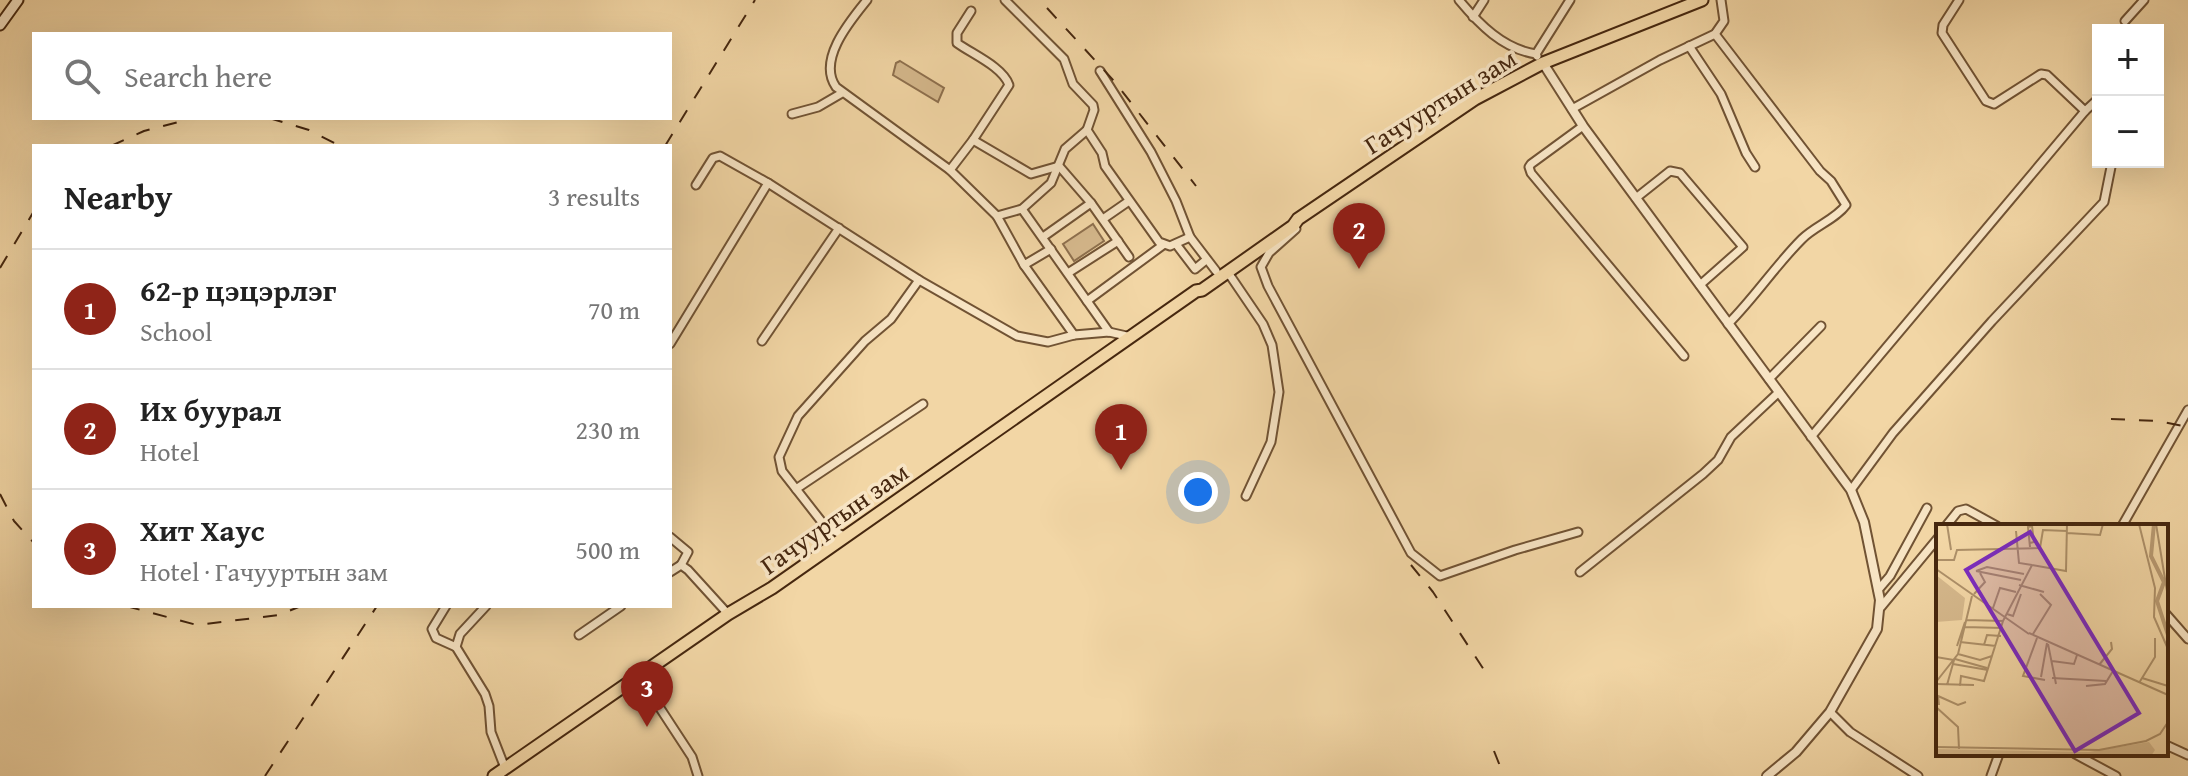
<!DOCTYPE html>
<meta charset="utf-8">
<style>
body{margin:0;font-family:"Gentium Book Plus",serif;background:#f6f6f6;color:#222}
.controls{position:absolute;right:24px;top:24px;display:grid;overflow:hidden;border-radius:0px;box-shadow:0 8px 32px #0002}
.controls button{width:72px;height:72px;display:grid;place-items:center;padding:0;border:0;border-bottom:2px solid #e0e0e0;background:#fff;color:#222;font:40px sans-serif}
.you{position:absolute;left:1198px;top:492px;width:28px;height:28px;margin:-20px;border:6px solid #fff;border-radius:50%;background:#1a73e8;box-shadow:0 0 0 12px #1a73e833}
.badge{display:grid;place-items:center;width:52px;height:52px;border-radius:50%;background:#8f2418;color:#fff;font-size:26px;font-weight:700}
.pin{position:absolute;translate:-50% -66px;filter:drop-shadow(0 2px 4px #0008)}
.pin::after{content:'';position:absolute;top:42px;width:28px;height:24px;background:inherit;clip-path:polygon(0 0,100% 0,50% 100%)}
.list{margin:0;padding:0;list-style:none}
h2{display:flex;justify-content:space-between;align-items:center;height:104px;margin:0;padding:0 32px;font-size:34px}
h2 small{font-size:26px;font-weight:400;color:#767676}
.list li{display:grid;grid-template-columns:52px 1fr auto;gap:24px;align-items:center;box-sizing:border-box;height:120px;padding:0 32px;border-top:2px solid #e0e0e0}
.list b{display:block;font-size:30px;white-space:nowrap}
.list p{margin:0;font-size:26px;white-space:nowrap;color:#767676}
.list em{font-size:26px;font-style:normal;color:#767676}
.icon{flex:none;width:44px;height:44px;fill:none;stroke:currentColor;stroke-width:2;stroke-linecap:round;stroke-linejoin:round}
.map{position:relative;flex:none;width:2188px;height:776px;overflow:hidden}
.search{position:absolute;background:#fff;box-shadow:0 8px 32px #0002;left:32px;top:32px;width:640px;height:88px;display:flex;align-items:center;gap:20px;box-sizing:border-box;padding:0 28px;border-radius:0px;color:#767676;font-size:30px}
.panel{position:absolute;background:#fff;box-shadow:0 8px 32px #0002;left:32px;top:144px;width:640px;height:464px;border-radius:0px}
.map>svg:first-child{display:block}
.green{fill:#d5b88c;stroke:#8e704e;stroke-width:2}
.lines{fill:none;stroke-linecap:round;stroke-linejoin:round}
.minor-casing{stroke:#715334;stroke-width:11}
.tertiary-casing{stroke:#715334;stroke-width:12}
.secondary-casing{stroke:#46270f;stroke-width:13}
.trunk-casing{stroke:#46270f;stroke-width:15}
.minor{stroke:#f7e4c4;stroke-width:7}
.tertiary{stroke:#f7e4c4;stroke-width:8}
.secondary{stroke:#f7e4c4;stroke-width:9}
.trunk{stroke:#f2d6a5;stroke-width:11}
.rail{stroke:#46270f;stroke-width:2;stroke-dasharray:14 14;stroke-linecap:butt}
.labels{text-anchor:middle;dominant-baseline:central;stroke-width:7;stroke-linejoin:round;paint-order:stroke}
.street-label{font-size:26px;fill:#46270f;stroke:#f7e4c4}
.inset-river{fill:none;stroke:#b89a72;stroke-width:4}
.inset-road{fill:none;stroke:#ad9069;stroke-width:2}
.view{fill:#7b2cbf;fill-opacity:0.15;stroke:#7b2cbf;stroke-width:4}
.inset-edge{fill:none;stroke:#46270f;stroke-width:4}
</style>
<div class="map">
<svg width="2188" height="776" viewBox="0 0 2188 776">
<rect width="100%" height="100%" fill="#f2d6a5"/>
<filter id="stains"><feTurbulence type="fractalNoise" baseFrequency=".0025" numOctaves="4"/><feColorMatrix values="0 0 0 0 .2 0 0 0 0 .09 0 0 0 0 .02 0 0 0 .5 -.17"/></filter>
<radialGradient id="worn" r=".72"><stop offset=".6" stop-color="#630" stop-opacity="0"/><stop offset="1" stop-color="#630" stop-opacity=".3"/></radialGradient>
<g class="green">
<path d="M900,61L944,88L938,102L893,75L896,63Z"/>
<path d="M1093,224L1104,241L1074,261L1063,244Z"/>
</g>
<g class="lines">
<defs>
<g id="minor">
<path d="M867,0C850,21 817,60 836,87L950,170L997,216L1022,209L1109,332"/>
<path d="M1005,0L1064,59L1073,84L1093,105L1094,110L1087,130L1102,153L1105,166L1159,242L1170,246L1190,237L1216,271"/>
<path d="M1459,0C1479,24 1503,49 1536,54"/>
<path d="M1959,0L1943,25L1942,33L1986,101L1994,104L2041,74L2047,75L2085,111"/>
<path d="M971,11L957,33V43C972,54 1003,67 1009,85L973,140"/>
<path d="M1473,17L1484,0"/>
<path d="M2125,21L2144,0"/>
<path d="M1715,34L1820,171L1831,181L1846,205C1836,219 1815,226 1802,239C1775,266 1755,297 1728,324"/>
<path d="M1689,46L1721,94L1746,153L1755,167"/>
<path d="M1537,56L1536,54L1570,0"/>
<path d="M1100,71L1151,152L1176,201L1190,237"/>
<path d="M1572,109L1660,60L1715,34L1724,21L1721,0"/>
<path d="M792,114L818,107L842,93"/>
<path d="M1583,126L1531,164L1529,167L1531,173L1684,356"/>
<path d="M950,170L973,140L1031,174L1059,166L1091,203L1129,257"/>
<path d="M696,185L713,158L720,156L768,183L919,280L1017,336L1048,342L1074,335L1109,332L1131,337"/>
<path d="M1636,198L1670,171L1680,173L1743,247L1700,285"/>
<path d="M1022,209L1051,183L1065,149L1087,130"/>
<path d="M997,216L1024,265L1051,249"/>
<path d="M1103,219L1129,201"/>
<path d="M1296,229L1269,253L1261,267L1268,286L1411,553L1440,576L1515,550L1578,532"/>
<path d="M1043,237L1091,203"/>
<path d="M1176,244L1195,269L1206,260"/>
<path d="M1024,265L1074,335"/>
<path d="M1227,271L1263,324L1272,345L1279,392L1271,442L1246,496"/>
<path d="M1068,273L1118,241"/>
<path d="M1087,301L1163,245"/>
<path d="M762,341L839,228"/>
<path d="M670,344L768,183"/>
<path d="M1769,379L1821,326"/>
<path d="M1811,437L2085,111L2098,99"/>
<path d="M796,489L923,404"/>
<path d="M1851,490L1893,433L1992,321L2104,202L2112,162"/>
<path d="M1946,526L1958,511L1966,509L1997,526"/>
<path d="M2122,526L2188,410"/>
<path d="M844,536L825,526L782,471L779,457L798,416L865,341L891,319L919,280"/>
<path d="M670,537L688,552L681,565"/>
<path d="M670,572L681,565L688,570L728,614"/>
<path d="M1580,572L1703,474L1718,460L1731,437L1779,392"/>
<path d="M1878,590L1890,576L1927,508"/>
<path d="M446,606L432,629L436,638L456,647L485,694L489,706L491,732L505,768"/>
<path d="M1881,607L1938,538"/>
<path d="M2166,614L2188,639"/>
<path d="M579,635L621,606"/>
<path d="M456,647L460,634L486,606"/>
<path d="M639,676L692,757L698,776"/>
<path d="M1830,712L1850,732L1918,776"/>
<path d="M2166,745L2188,755"/>
<path d="M2075,754L2116,776"/>
<path d="M1991,776L1999,754"/>
</g>
<path id="tertiary" d="M1543,63L1583,126L1851,490L1864,522L1880,600L1877,629L1830,712L1796,752L1767,776"/>
<path id="secondary" d="M0,25L18,0"/>
<path id="trunk" d="M494,776L728,614L772,588L1196,291L1202,290L1293,226L1298,219L1475,99L1543,63L1702,0"/>
</defs>
<use href="#minor" class="minor-casing"/>
<use href="#tertiary" class="tertiary-casing"/>
<use href="#secondary" class="secondary-casing"/>
<use href="#trunk" class="trunk-casing"/>
<use href="#minor" class="minor"/>
<use href="#tertiary" class="tertiary"/>
<use href="#secondary" class="secondary"/>
<use href="#trunk" class="trunk"/>
<g class="rail">
<path d="M1047,8L1114,81L1196,186"/>
<path d="M269,118L309,130L340,146"/>
<path d="M111,146L144,131L194,118"/>
<path d="M665,146L755,0"/>
<path d="M0,268L34,211"/>
<path d="M2111,419L2158,421L2188,427"/>
<path d="M0,494L14,521L34,543"/>
<path d="M1411,565L1433,592L1488,676"/>
<path d="M126,606L197,625L279,615L301,606"/>
<path d="M1494,751L1504,776"/>
<path d="M265,776L377,606"/>
</g>
</g>
<g class="labels">
<g class="street-label">
<text transform="translate(1440 101) rotate(-32)">Гачууртын зам</text>
<text transform="translate(834 518) rotate(-35)">Гачууртын зам</text>
</g>
</g>
<g transform="translate(1936 524)">
<rect width="232" height="232" fill="#f2d6a5"/>
<path d="M0,51L29,74L26,96L0,98ZM213,218L219,226L215,232H0V225L153,228Z" fill="#d5b88c"/>
<path class="inset-river" d="M218,0L215,32L228,58L221,77L232,111"/>
<path class="inset-road" d="M11,0L15,26M203,0L219,64L218,93L232,125M220,0L232,73M80,7L83,39L96,41M131,9L164,11L167,0M94,19L98,18L96,2L92,3L94,23M0,36H18L21,26L104,24L107,6L131,7M0,45L93,110M40,47L51,43L88,50M40,47L85,56M83,61L108,68M38,70L49,58L44,49M57,84L64,64L80,68M71,90L77,92L85,70M30,96L67,97L96,41L130,47L131,0M28,103L67,104M93,109L232,171M97,110L115,81L104,70M101,114L87,152L109,156M24,118L60,122M112,120L120,160M48,121L51,111L65,112M21,122L29,98M22,130L44,136L56,132M0,133L18,136L11,161M19,135L51,144M116,137L138,140L141,131M17,140L52,146M163,141L176,125L175,118M105,153L111,119M116,154L170,157M206,154L232,162M0,158L22,130L36,72M203,159L219,133V114M0,160L38,161M24,162L25,152L48,157L67,97M150,162L169,160L177,147M3,181L2,172L22,181L30,178M0,183L22,203L23,225M0,223L163,226L210,217L224,210L232,198"/>
<path class="view" d="M94,8L203,189L139,227L30,46Z"/>
<rect width="232" height="232" class="inset-edge"/>
</g>
<rect width="100%" height="100%" filter="url(#stains)"/>
<rect width="100%" height="100%" fill="url(#worn)"/>
</svg>
<div class="controls">
<button>+</button>
<button>−</button>
</div>
<div class="you"></div>
<div class="pin badge" style="left:1121px;top:470px">1</div>
<div class="pin badge" style="left:1359px;top:269px">2</div>
<div class="pin badge" style="left:647px;top:727px">3</div>
<div class="search"><svg class="icon" aria-label="search" viewBox="0 0 24 24"><circle cx="10" cy="10" r="6"/><path d="M15 15l6 6"/></svg>Search here</div>
<section class="panel">
<h2>Nearby<small>3 results</small></h2>
<ul class="list">
<li><span class="badge">1</span><div><b>62-р цэцэрлэг</b><p>School</p></div><em>70 m</em></li>
<li><span class="badge">2</span><div><b>Их буурал</b><p>Hotel</p></div><em>230 m</em></li>
<li><span class="badge">3</span><div><b>Хит Хаус</b><p>Hotel · Гачууртын зам</p></div><em>500 m</em></li>
</ul>
</section>
</div>
